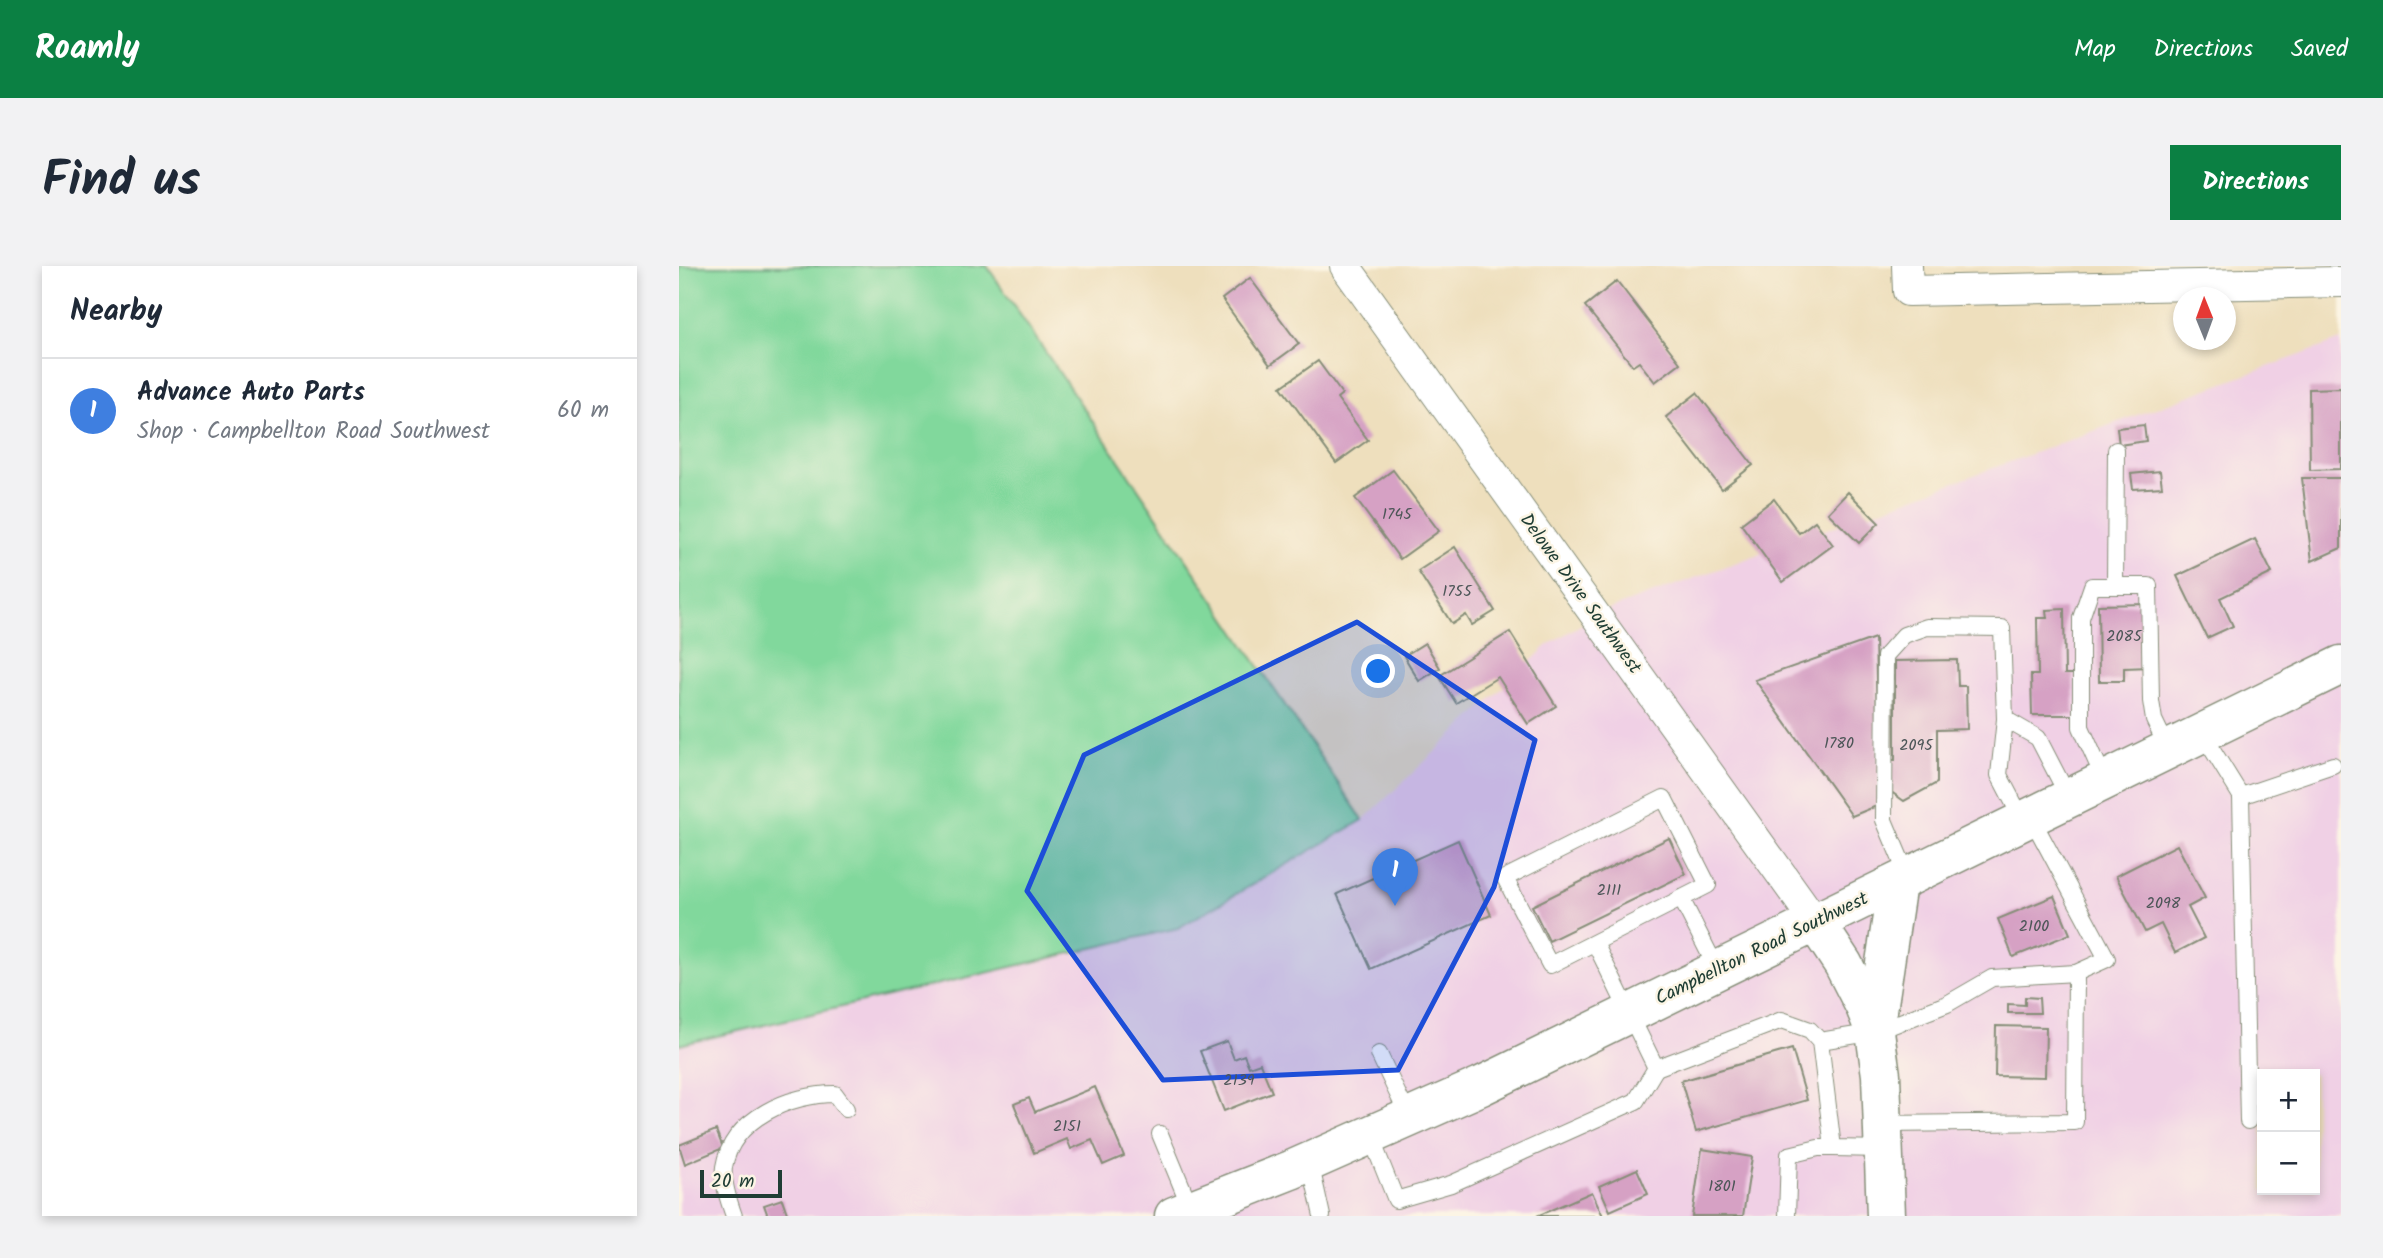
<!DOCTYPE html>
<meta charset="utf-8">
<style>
body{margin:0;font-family:Kalam,sans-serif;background:#f2f2f3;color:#1f2937}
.controls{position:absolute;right:21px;bottom:21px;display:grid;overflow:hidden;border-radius:0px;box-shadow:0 4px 10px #0003}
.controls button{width:63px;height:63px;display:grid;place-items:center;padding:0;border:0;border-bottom:2px solid #e0e1e3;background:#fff;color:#1f2937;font:35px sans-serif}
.compass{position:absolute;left:1494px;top:21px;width:63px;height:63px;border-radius:50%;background:#fff;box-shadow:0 4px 10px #0003;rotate:359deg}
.scale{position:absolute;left:21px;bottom:18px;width:82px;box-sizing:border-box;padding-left:7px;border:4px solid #1f3d34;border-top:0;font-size:19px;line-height:24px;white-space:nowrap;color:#1f3d34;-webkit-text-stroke:5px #fcf5e5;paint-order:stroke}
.you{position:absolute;left:700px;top:406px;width:24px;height:24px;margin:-18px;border:5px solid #fff;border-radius:50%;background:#1a73e8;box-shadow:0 0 0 10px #1a73e833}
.badge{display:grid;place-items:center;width:46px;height:46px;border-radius:50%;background:#0b8043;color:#fff;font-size:23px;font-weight:700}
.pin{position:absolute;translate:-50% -58px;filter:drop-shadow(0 2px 4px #0008)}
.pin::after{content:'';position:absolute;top:37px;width:24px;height:21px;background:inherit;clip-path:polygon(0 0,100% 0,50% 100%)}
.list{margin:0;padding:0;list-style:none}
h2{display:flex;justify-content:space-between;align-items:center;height:91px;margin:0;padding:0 28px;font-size:30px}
h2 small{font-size:23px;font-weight:400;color:#747a83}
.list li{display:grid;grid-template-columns:46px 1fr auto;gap:21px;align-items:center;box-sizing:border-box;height:105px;padding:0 28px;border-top:2px solid #e0e1e3}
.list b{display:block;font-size:26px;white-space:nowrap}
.list p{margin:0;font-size:23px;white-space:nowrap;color:#747a83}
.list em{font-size:23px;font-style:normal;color:#747a83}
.map{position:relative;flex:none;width:1662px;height:950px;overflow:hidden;border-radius:0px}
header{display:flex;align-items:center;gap:42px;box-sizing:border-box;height:98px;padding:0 35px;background:#0b8043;color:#fff}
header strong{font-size:33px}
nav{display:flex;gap:38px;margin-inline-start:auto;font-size:24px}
.intro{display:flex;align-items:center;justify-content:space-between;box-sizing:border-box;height:168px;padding:0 42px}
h1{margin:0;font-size:49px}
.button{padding:18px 32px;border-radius:0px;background:#0b8043;color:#fff;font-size:24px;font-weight:700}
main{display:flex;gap:42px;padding:0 42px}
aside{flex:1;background:#fff;border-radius:0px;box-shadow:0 4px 10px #0003}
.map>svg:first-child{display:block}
.built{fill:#f0d0e5;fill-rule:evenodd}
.green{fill:#81d89c;stroke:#508a68;stroke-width:2}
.building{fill:#d6a1c4}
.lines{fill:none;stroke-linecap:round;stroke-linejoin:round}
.lane-casing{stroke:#868e78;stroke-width:18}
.street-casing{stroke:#868e78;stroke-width:32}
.secondary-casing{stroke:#868e78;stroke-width:41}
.lane{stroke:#fff;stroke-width:16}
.street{stroke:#fff;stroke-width:30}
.secondary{stroke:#fff;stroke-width:38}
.marked{fill:#1d4ed8;fill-opacity:0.2;stroke:#1d4ed8;stroke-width:5;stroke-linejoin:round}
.labels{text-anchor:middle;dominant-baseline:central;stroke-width:5;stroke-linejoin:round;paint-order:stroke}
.number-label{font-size:16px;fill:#4d5658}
.street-label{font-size:19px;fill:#1f3d34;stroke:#fcf5e5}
</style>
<header>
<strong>Roamly</strong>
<nav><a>Map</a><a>Directions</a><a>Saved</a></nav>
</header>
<div class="intro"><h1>Find us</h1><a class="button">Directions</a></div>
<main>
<aside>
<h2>Nearby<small></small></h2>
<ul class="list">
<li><span class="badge" style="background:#3f7fe0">1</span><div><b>Advance Auto Parts</b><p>Shop · Campbellton Road Southwest</p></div><em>60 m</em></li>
</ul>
</aside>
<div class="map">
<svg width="1662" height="950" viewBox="0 0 1662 950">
<rect width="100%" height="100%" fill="#fcf5e5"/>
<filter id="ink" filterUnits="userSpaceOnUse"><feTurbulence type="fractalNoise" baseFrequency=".0143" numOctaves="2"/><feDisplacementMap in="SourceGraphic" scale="14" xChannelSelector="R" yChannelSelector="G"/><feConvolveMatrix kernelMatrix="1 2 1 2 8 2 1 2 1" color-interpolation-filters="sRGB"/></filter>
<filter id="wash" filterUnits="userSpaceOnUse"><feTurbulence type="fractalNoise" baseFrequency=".00686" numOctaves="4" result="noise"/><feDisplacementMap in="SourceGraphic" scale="28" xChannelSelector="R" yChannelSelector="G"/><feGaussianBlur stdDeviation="1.57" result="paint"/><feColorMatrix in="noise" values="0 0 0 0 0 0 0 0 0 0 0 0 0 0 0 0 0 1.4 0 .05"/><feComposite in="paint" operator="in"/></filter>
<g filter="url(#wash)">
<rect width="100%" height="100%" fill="#eedfbd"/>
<path class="built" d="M1662,74V950H0V779L499,662L684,554L870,378L923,346ZM1583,808H1636V924H1583Z"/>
<path class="green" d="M0,0H308L684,554L499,662L0,779Z"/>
<g id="blocks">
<g class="building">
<path d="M571,12L620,78L591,99L543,33Z"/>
<path d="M938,15L1001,97L976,116L960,96L954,100L906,40Z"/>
<path d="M639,95L663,128L658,132L689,174L657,197L602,121Z"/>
<path d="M1662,122V203L1631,204L1630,123Z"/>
<path d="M1018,127L1074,199L1043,223L987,151Z"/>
<path d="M1465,159L1467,175L1440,179L1438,162Z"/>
<path d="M714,204L760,265L721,293L676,232Z"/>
<path d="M1481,205L1483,221L1454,223L1452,208Z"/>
<path d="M1623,212H1662V282L1633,295Z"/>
<path d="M1169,226L1200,257L1180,277L1149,247Z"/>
<path d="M1095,233L1120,267L1136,255L1154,279L1104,316L1062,258Z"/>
<path d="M1576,273L1593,307L1541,332L1554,360L1528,372L1498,310Z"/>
<path d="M776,281L816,345L793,359L787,349L773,358L739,305Z"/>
<path d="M1469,338L1471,401L1445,402V415H1420L1419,339Z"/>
<path d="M1385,343L1386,408H1394L1395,449H1353L1352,409H1359L1358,352H1368L1367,344Z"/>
<path d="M831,366L877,440L849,458L819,411L777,437L760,410Z"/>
<path d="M1196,372L1200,539L1173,550L1076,414Z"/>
<path d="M746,377L761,402L740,415L725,390Z"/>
<path d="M1278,394L1279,420H1287L1288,463L1258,464V517L1225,535L1211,525L1210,494H1216V395Z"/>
<path d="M990,572L1007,608L870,675L853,640Z"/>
<path d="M779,574L812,649L692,703L658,628Z"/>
<path d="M1498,579L1526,632L1509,641L1525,672L1496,687L1482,658L1466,666L1437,610Z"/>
<path d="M1375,630L1391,668L1334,691L1319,653Z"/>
<path d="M1346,731L1360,732L1361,747H1329V738L1346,739Z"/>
<path d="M1317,760L1367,761L1366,811L1316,810Z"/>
<path d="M548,775L555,793L565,789L570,801L581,797L593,826L545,845L521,785Z"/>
<path d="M1113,783L1128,834L1017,866L1002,815Z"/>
<path d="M416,821L445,890L424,899L413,874L392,883L388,873L355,887L335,838L350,832L356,846Z"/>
<path d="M37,864L44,882L6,898L0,879Z"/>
<path d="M1023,883L1073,891L1064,950H1013Z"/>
<path d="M958,903L969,928L931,945L920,920Z"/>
<path d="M913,926L924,950H858Z"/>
<path d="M103,933L109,950H89L85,939Z"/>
</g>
</g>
</g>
<g filter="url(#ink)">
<use href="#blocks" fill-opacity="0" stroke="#868e78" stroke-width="2"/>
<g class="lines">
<defs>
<g id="lane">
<path d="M1436,320L1437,184"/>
<path d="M1326,453L1359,472L1390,532"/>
<path d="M1523,467L1562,530L1569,855"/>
<path d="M1426,515L1402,461V352L1413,320H1470L1472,435L1475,454L1489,483"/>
<path d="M1562,530L1654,499"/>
<path d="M985,532L1029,619L871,699L826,612Z"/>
<path d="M1229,611L1205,554L1206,390L1225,369L1248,361L1323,362L1326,453L1320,509L1344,555"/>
<path d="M1002,632L1039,705"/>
<path d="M916,677L977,802L1103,754L1131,764L1141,775L1154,882L1204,883"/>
<path d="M1141,775L1196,766L1268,738L1313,712L1397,707L1428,693L1352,551"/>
<path d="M700,788L730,852"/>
<path d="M1203,858L1396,856L1397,707"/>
<path d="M481,868L512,943"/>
<path d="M691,869L717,934L772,918L957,835L977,802"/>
<path d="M631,896L643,950"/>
<path d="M55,950C50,936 43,916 45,901C53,852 112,828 156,828L167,843"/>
<path d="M1108,950L1110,889L1139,882H1154"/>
</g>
<g id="street">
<path d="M666,0L1137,657"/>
<path d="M1228,0L1229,25L1662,16"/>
</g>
<g id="secondary">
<path d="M1137,657L1164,698L1186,741L1196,766L1202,809L1207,950"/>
<path d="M1196,764L1218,617"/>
<path d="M495,950L612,904L802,820L1662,399"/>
</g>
</defs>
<use href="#lane" class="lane-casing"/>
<use href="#street" class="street-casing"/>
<use href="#secondary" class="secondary-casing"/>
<use href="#lane" class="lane"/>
<use href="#street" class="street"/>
<use href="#secondary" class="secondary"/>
</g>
</g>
<path class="marked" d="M678,356L856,474L815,621L719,804L484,814L348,625L405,489Z"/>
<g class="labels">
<g class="number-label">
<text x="718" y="248">1745</text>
<text x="778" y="325">1755</text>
<text x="1445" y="370">2085</text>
<text x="1160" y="477">1780</text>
<text x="1237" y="479">2095</text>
<text x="930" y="624">2111</text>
<text x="1484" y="637">2098</text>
<text x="1355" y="660">2100</text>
<text x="560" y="814">2139</text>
<text x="388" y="860">2151</text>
<text x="1043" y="920">1801</text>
</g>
<g class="street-label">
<text transform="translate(901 328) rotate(54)">Delowe Drive Southwest</text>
<text transform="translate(1083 683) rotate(-26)">Campbellton Road Southwest</text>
</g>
</g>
</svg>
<div class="controls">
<button>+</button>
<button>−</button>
</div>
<svg class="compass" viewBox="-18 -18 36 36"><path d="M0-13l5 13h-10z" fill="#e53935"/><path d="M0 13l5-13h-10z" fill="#747a83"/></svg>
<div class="scale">20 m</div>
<div class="you"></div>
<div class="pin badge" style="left:716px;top:640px;background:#3f7fe0">1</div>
</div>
</main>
